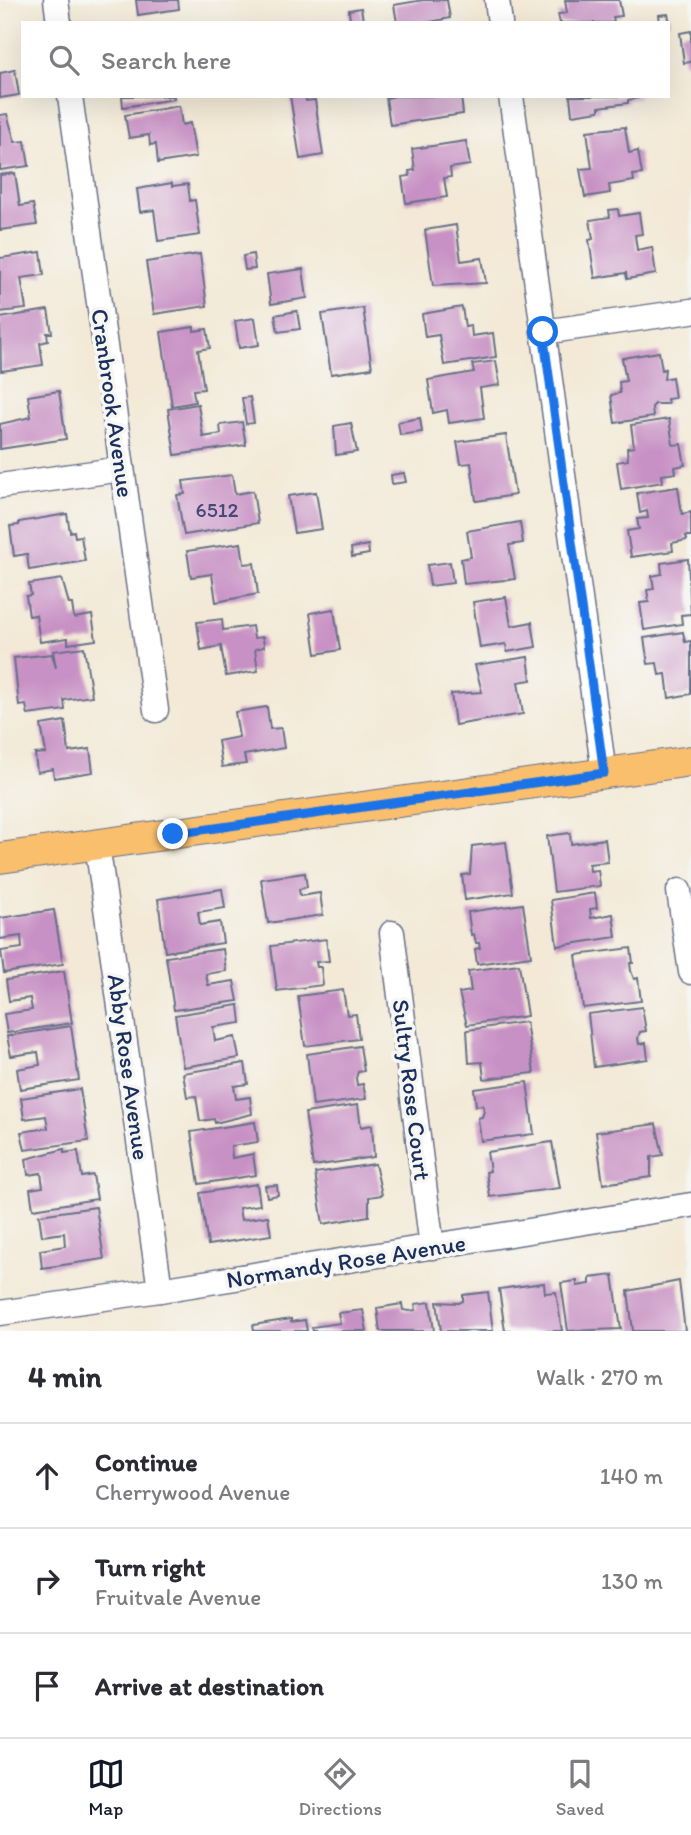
<!DOCTYPE html>
<meta charset="utf-8">
<style>
body{margin:0;font-family:Itim,sans-serif;background:#f7f7f7;color:#2b2b33}
.stop{position:absolute;width:21px;height:21px;margin:-16px;border:5px solid #1a73e8;border-radius:50%;background:#fff}
.stop.end{background:#1a73e8;border-color:#fff;box-shadow:0 2px 7px #0008}
.list{margin:0;padding:0;list-style:none}
h2{display:flex;justify-content:space-between;align-items:center;height:91px;margin:0;padding:0 28px;font-size:30px}
h2 small{font-size:23px;font-weight:400;color:#7c7c81}
.list li{display:grid;grid-template-columns:46px 1fr auto;gap:21px;align-items:center;box-sizing:border-box;height:105px;padding:0 28px;border-top:2px solid #e1e1e2}
.list b{display:block;font-size:26px;white-space:nowrap}
.list p{margin:0;font-size:23px;white-space:nowrap;color:#7c7c81}
.list em{font-size:23px;font-style:normal;color:#7c7c81}
.icon{flex:none;width:38px;height:38px;fill:none;stroke:currentColor;stroke-width:2;stroke-linecap:round;stroke-linejoin:round}
.map{position:relative;flex:none;width:691px;height:1331px;overflow:hidden}
.search{position:absolute;background:#fff;box-shadow:0 7px 28px #0002;left:21px;right:21px;top:21px;height:77px;display:flex;align-items:center;gap:18px;box-sizing:border-box;padding:0 24px;border-radius:0px;color:#7c7c81;font-size:26px}
.sheet{height:406px;background:#fff}
nav{display:flex;justify-content:space-around;align-items:center;box-sizing:border-box;height:98px;border-top:2px solid #e1e1e2;background:#fff;font-size:19px;color:#7c7c81}
nav a{display:grid;justify-items:center;gap:4px}
nav .on{color:#111827}
.map>svg:first-child{display:block}
.building{fill:#c891c5}
.lines{fill:none;stroke-linecap:round;stroke-linejoin:round}
.minor-casing{stroke:#677088;stroke-width:27}
.major-casing{stroke:#677088;stroke-width:32}
.minor{stroke:#fff;stroke-width:24}
.major{stroke:#f9bf6d;stroke-width:30}
.route{stroke:#1a73e8;stroke-width:9}
.labels{text-anchor:middle;dominant-baseline:central;stroke-width:7;stroke-linejoin:round;paint-order:stroke}
.number-label{font-size:21px;fill:#464878}
.street-label{font-size:24px;fill:#1b2f5e;stroke:#f6f6f2}
</style>
<div class="map">
<svg width="691" height="1331" viewBox="0 0 691 1331">
<rect width="100%" height="100%" fill="#f6f6f2"/>
<filter id="ink" filterUnits="userSpaceOnUse"><feTurbulence type="fractalNoise" baseFrequency=".0143" numOctaves="2"/><feDisplacementMap in="SourceGraphic" scale="14" xChannelSelector="R" yChannelSelector="G"/><feConvolveMatrix kernelMatrix="1 2 1 2 8 2 1 2 1" color-interpolation-filters="sRGB"/></filter>
<filter id="wash" filterUnits="userSpaceOnUse"><feTurbulence type="fractalNoise" baseFrequency=".00686" numOctaves="4" result="noise"/><feDisplacementMap in="SourceGraphic" scale="28" xChannelSelector="R" yChannelSelector="G"/><feGaussianBlur stdDeviation="1.57" result="paint"/><feColorMatrix in="noise" values="0 0 0 0 0 0 0 0 0 0 0 0 0 0 0 0 0 1.4 0 .05"/><feComposite in="paint" operator="in"/></filter>
<g filter="url(#wash)">
<rect width="100%" height="100%" fill="#f3e9d6"/>
<g id="blocks">
<g class="building">
<path d="M136,0H178L179,9L138,15Z"/>
<path d="M423,0H447L450,18L426,23H397L394,5Z"/>
<path d="M565,0H619L622,16L613,17L614,22L611,23H560L558,14L567,13Z"/>
<path d="M361,8L363,20L350,22L349,10Z"/>
<path d="M668,14L670,23H660L659,15Z"/>
<path d="M691,31V62L684,63L680,33Z"/>
<path d="M15,70L19,95L0,98V73Z"/>
<path d="M122,96H174V99L123,107Z"/>
<path d="M290,96H305L306,101L315,100L323,155L300,159Z"/>
<path d="M395,96H461L463,114L390,125L386,98Z"/>
<path d="M570,96H639V98L628,100V103L599,107V111L572,115Z"/>
<path d="M179,106L182,125L190,123L196,157L158,163L156,144L150,145L149,135L129,138L125,115Z"/>
<path d="M7,114L15,142L25,141L29,166L0,170V115Z"/>
<path d="M625,127L629,153L638,151L642,174L633,175L634,181L609,185L610,193L585,197L580,169L592,168L587,131Z"/>
<path d="M466,141L470,165L450,168L451,177L444,178L447,197L406,203L402,177L410,176L409,171L415,170L412,149Z"/>
<path d="M15,173L20,206L33,204L37,225L0,230V175Z"/>
<path d="M172,183V186L188,184L190,201L195,200L200,235L158,241L154,210L140,212L137,189Z"/>
<path d="M618,209L619,216L639,213L642,234L635,235L637,250L652,247L656,274L627,279L626,273L595,278L589,240L593,239L590,220L610,217L609,210Z"/>
<path d="M456,225L461,261L482,258L486,283L433,286L425,230Z"/>
<path d="M41,252L44,275L21,278L26,309L0,312V258Z"/>
<path d="M200,254L207,306L154,314L146,262Z"/>
<path d="M253,254L255,269L245,270L243,256Z"/>
<path d="M303,269L307,298L271,304L267,274Z"/>
<path d="M462,307L465,327L471,326L472,336L493,333L496,357L444,365L439,335L425,337L422,314Z"/>
<path d="M363,308L372,368L331,374L322,314Z"/>
<path d="M48,310L52,333H47L48,341L40,343L43,365L1,371L0,318Z"/>
<path d="M297,311L300,329L278,332L275,315Z"/>
<path d="M255,318L259,345L239,348L235,321Z"/>
<path d="M194,327V331L207,329L210,348L198,350L204,389L193,390L195,402L172,406L161,332Z"/>
<path d="M659,352L662,370L665,369L664,379L672,377L675,398L667,399L668,404H655L652,407L653,417L615,423L611,395L620,393L619,382L626,381L622,358Z"/>
<path d="M496,361L500,385L480,388L484,418L449,423L447,410L433,413L428,380L474,372L472,364Z"/>
<path d="M59,391L66,439L0,449V424L31,417L28,396Z"/>
<path d="M250,397L254,423L246,424L242,398Z"/>
<path d="M198,404L203,437L221,434L220,425L242,422L246,445L175,455L168,409Z"/>
<path d="M420,418L422,432L400,435L398,422Z"/>
<path d="M669,419L673,445L681,444L685,465L675,467L676,473L662,475L663,482L621,489L617,462L628,460L627,448L634,447L631,425Z"/>
<path d="M351,423L357,452L336,455L334,426Z"/>
<path d="M506,435L515,495L476,501L471,463L461,464L457,442Z"/>
<path d="M404,473L406,482L392,484L391,475Z"/>
<path d="M232,475L235,494L253,491L258,523L184,535L177,495L185,494L183,481Z"/>
<path d="M678,487L682,514L691,512V536H686L687,540L672,543L673,551L631,557L627,531L639,529L637,519L648,518L647,511L640,513L637,493Z"/>
<path d="M316,492L322,529L294,533L288,496Z"/>
<path d="M67,514L70,532L74,531L75,537L81,536L85,561L29,570L27,554L14,556L10,526L19,525V522Z"/>
<path d="M520,522L523,543L509,545L515,579L464,584L461,559L471,557L467,531Z"/>
<path d="M241,543L244,564L254,563L258,594L216,602L212,574L191,577L187,551Z"/>
<path d="M368,545L369,554L352,557L351,548Z"/>
<path d="M688,559L691,614L681,615L682,624L644,630L640,603L649,602L647,590L654,589L652,576L662,574L661,563Z"/>
<path d="M450,562L453,583L430,586L427,565Z"/>
<path d="M62,579L69,604H72L74,618L92,615L96,640L68,644V638L40,642L36,615L29,616L26,596L31,595L29,584Z"/>
<path d="M506,597L511,626L532,622L536,647L507,652L506,644L480,648L473,602Z"/>
<path d="M334,609L340,650L316,654L310,613Z"/>
<path d="M222,619L223,630L252,626L254,638L263,637L264,647L255,649L258,671L226,676L221,646L201,650L197,622Z"/>
<path d="M683,632L685,642L691,641V694L669,698L666,674L659,675L657,663L648,664L644,638Z"/>
<path d="M84,647L92,696L64,700L65,710L28,715L26,705L19,706L14,658L52,654L56,668L53,651Z"/>
<path d="M528,657L531,680L518,682L523,714L455,725L451,694L482,692L475,665Z"/>
<path d="M267,707L270,729L281,728L284,748L244,755L246,764L222,767L218,741L239,737L235,712Z"/>
<path d="M65,721L69,752L90,749L93,772L54,778L53,769L37,772L35,754L46,753L41,725Z"/>
<path d="M570,833L571,844L605,839L608,862L589,864L590,871L598,870L600,886L554,892L547,836Z"/>
<path d="M506,842L513,893L465,900L462,875L470,874L472,846Z"/>
<path d="M305,873L307,887L299,889L300,896L320,893L323,915L268,923L261,879Z"/>
<path d="M222,889L225,908L198,912L200,925L220,922L223,943L165,952L158,899Z"/>
<path d="M595,893L597,908L590,909L591,918L613,914L616,937L557,946L551,900Z"/>
<path d="M523,904L531,956L477,964L475,949L480,948L479,943H476L474,934L471,935L468,912Z"/>
<path d="M54,910L63,964L4,973L1,951L22,948L21,936L0,939V918Z"/>
<path d="M326,939L329,961L316,962L317,967H321L323,985L277,991L271,946Z"/>
<path d="M631,948L633,963H630L631,971L634,979L638,978L641,1001L583,1008L576,955Z"/>
<path d="M223,949L226,971L206,974L208,985L234,981L238,1001L174,1010L166,957Z"/>
<path d="M519,964L527,1016L467,1025L459,993L471,991L468,971Z"/>
<path d="M64,971L72,1023L7,1033L4,1014L32,1010L30,998L9,1001L6,980Z"/>
<path d="M343,990L347,1015L356,1014L359,1039L305,1046L298,996Z"/>
<path d="M239,1005L241,1023L213,1027L215,1041L235,1037L239,1058L183,1067L175,1015Z"/>
<path d="M642,1007L646,1031L640,1032L638,1038L639,1044L646,1043L648,1059L594,1067L588,1014Z"/>
<path d="M526,1022L534,1073L484,1079L482,1062L469,1063L467,1030Z"/>
<path d="M71,1026L79,1080L20,1089L17,1069L40,1065L38,1052L11,1056L7,1036Z"/>
<path d="M360,1046L364,1071L358,1072L356,1078L357,1085L363,1084L366,1099L313,1106L307,1054Z"/>
<path d="M245,1063L248,1084L234,1086L236,1099L250,1097L252,1114L215,1123L214,1119L200,1121L196,1096L187,1097L183,1073Z"/>
<path d="M527,1082L534,1134L481,1141L478,1118L482,1117L484,1111L483,1105L476,1106L474,1089Z"/>
<path d="M80,1089L88,1141L25,1150L21,1132L48,1128L46,1116L24,1119L21,1098Z"/>
<path d="M358,1105L361,1127L372,1125L374,1157L313,1166L305,1113Z"/>
<path d="M255,1122L258,1142L231,1146L232,1158L253,1154L256,1175L199,1184L191,1132Z"/>
<path d="M656,1124L663,1155L651,1157V1177L603,1184L596,1132Z"/>
<path d="M552,1142L560,1188L490,1197L486,1172L490,1171L487,1152Z"/>
<path d="M64,1149V1153L78,1151L82,1177L93,1175L97,1199L33,1209L30,1189L43,1187L41,1173L28,1175L26,1159Z"/>
<path d="M375,1164L382,1195L369,1197V1216L323,1224L315,1173Z"/>
<path d="M257,1184L260,1205L239,1208L241,1220L268,1216L271,1235L208,1245L200,1193Z"/>
<path d="M277,1185L278,1195L267,1197L265,1186Z"/>
<path d="M96,1207L104,1259L42,1268L40,1250L65,1246L64,1233L42,1236L39,1215Z"/>
<path d="M613,1275L621,1329L568,1331L561,1283L577,1281V1286L590,1284V1278Z"/>
<path d="M679,1281L685,1331H633L628,1291Z"/>
<path d="M544,1283L545,1293L556,1292L562,1331H505L499,1289Z"/>
<path d="M488,1292L493,1331H441L437,1302L459,1303L463,1301V1295Z"/>
<path d="M430,1302L434,1331H380L377,1308L402,1304L403,1310L409,1311L416,1310L415,1304Z"/>
<path d="M363,1310L367,1331H313L312,1327L340,1323L338,1313Z"/>
<path d="M291,1319V1322L305,1320L307,1331H254L253,1325Z"/>
</g>
</g>
</g>
<g filter="url(#ink)">
<use href="#blocks" fill-opacity="0" stroke="#677088" stroke-width="2"/>
<g class="lines">
<defs>
<g id="minor">
<path d="M56,0L59,23"/>
<path d="M497,0L500,23"/>
<path d="M70,96L156,710"/>
<path d="M511,96L604,773"/>
<path d="M543,332L691,311"/>
<path d="M0,486L122,469"/>
<path d="M97,844L160,1290"/>
<path d="M679,891L691,972"/>
<path d="M392,933L432,1247"/>
<path d="M0,1313L160,1290L691,1205"/>
</g>
<path id="major" d="M0,858L691,761"/>
</defs>
<use href="#minor" class="minor-casing"/>
<use href="#major" class="major-casing"/>
<use href="#minor" class="minor"/>
<use href="#major" class="major"/>
</g>
</g>
<g class="lines" filter="url(#ink)">
<path class="route" d="M173,834L604,773L543,332"/>
</g>
<g class="labels">
<g class="number-label">
<text x="217" y="509">6512</text>
</g>
<g class="street-label">
<text transform="translate(113 403) rotate(82)">Cranbrook Avenue</text>
<text transform="translate(129 1067) rotate(82)">Abby Rose Avenue</text>
<text transform="translate(412 1090) rotate(83)">Sultry Rose Court</text>
<text transform="translate(346 1261) rotate(-9)">Normandy Rose Avenue</text>
</g>
</g>
</svg>
<div class="stop" style="left:543px;top:332px"></div>
<div class="stop end" style="left:173px;top:834px"></div>
<div class="search"><svg class="icon" aria-label="search" viewBox="0 0 24 24"><circle cx="10" cy="10" r="6"/><path d="M15 15l6 6"/></svg>Search here</div>
</div>
<section class="sheet">
<h2>4 min<small>Walk · 270 m</small></h2>
<ul class="list">
<li><svg class="icon" aria-label="ahead" viewBox="0 0 24 24"><path d="M12 20V5M6 11l6-6 6 6"/></svg><div><b>Continue</b><p>Cherrywood Avenue</p></div><em>140 m</em></li>
<li><svg class="icon" aria-label="right" viewBox="0 0 24 24"><path d="M7 20v-9h11M14 6l5 5-5 5"/></svg><div><b>Turn right</b><p>Fruitvale Avenue</p></div><em>130 m</em></li>
<li><svg class="icon" aria-label="arrive" viewBox="0 0 24 24"><path d="M6 21V4h12l-3 4 3 4H6"/></svg><div><b>Arrive at destination</b></div></li>
</ul>
</section>
<nav>
<a class="on"><svg class="icon" aria-label="map" viewBox="0 0 24 24"><path d="M3 6l6-2 6 2 6-2v14l-6 2-6-2-6 2zM9 4v14M15 6v14"/></svg>Map</a>
<a><svg class="icon" aria-label="directions" viewBox="0 0 24 24"><path d="M12 3l9 9-9 9-9-9zM9 14v-3h6M13 9l2 2-2 2"/></svg>Directions</a>
<a><svg class="icon" aria-label="saved" viewBox="0 0 24 24"><path d="M7 4h10v16l-5-4-5 4z"/></svg>Saved</a>
</nav>
